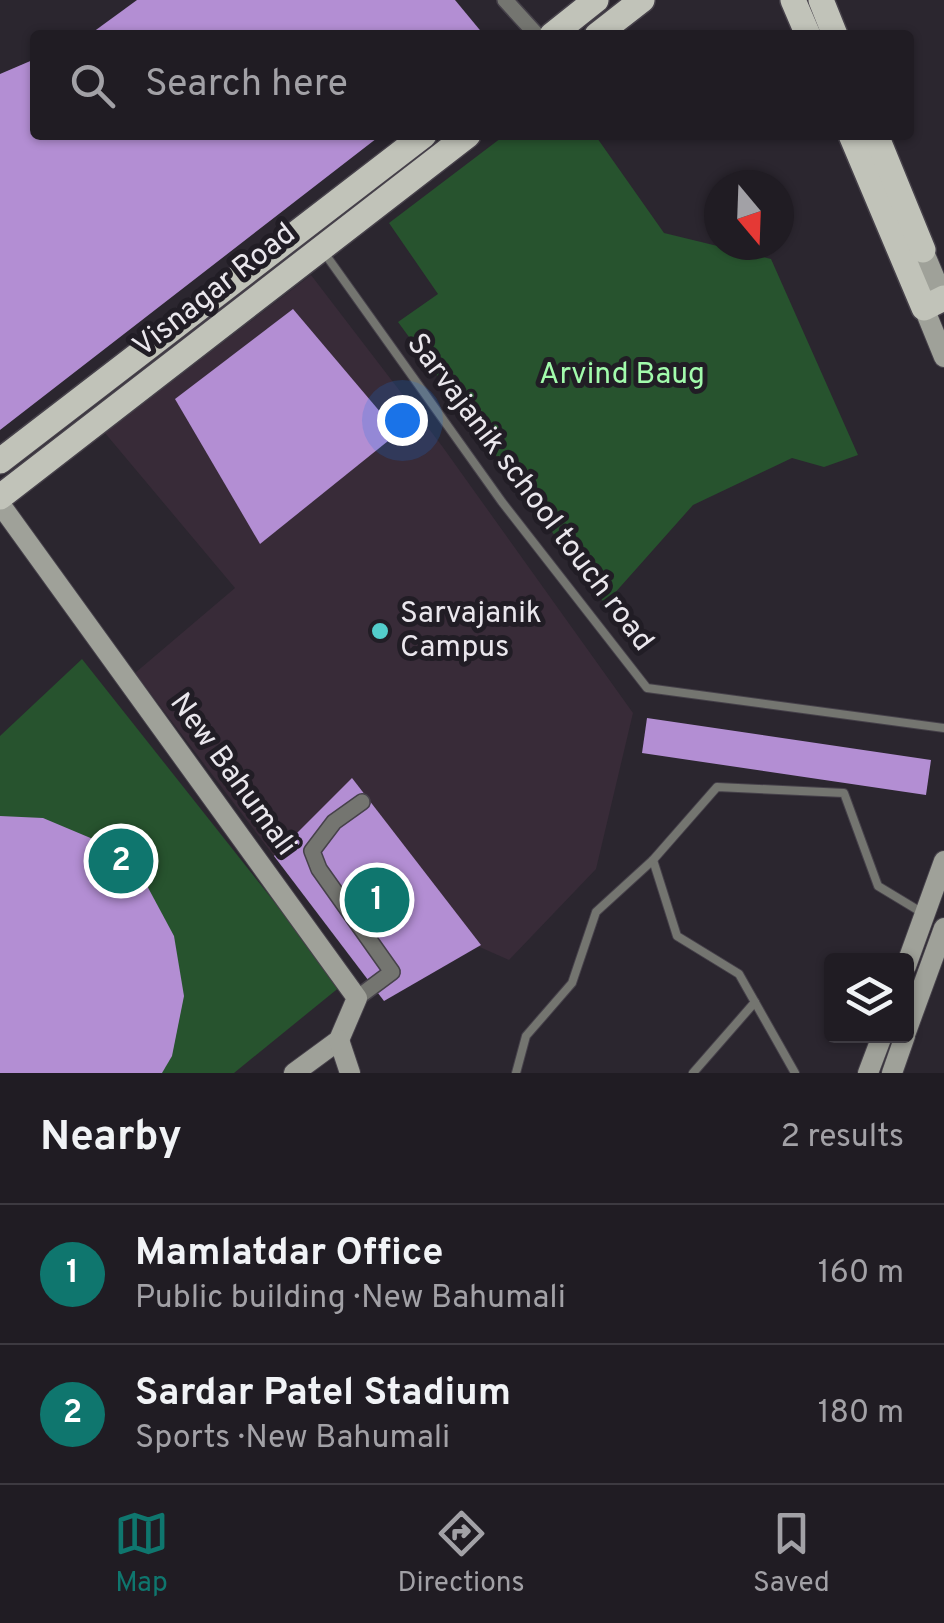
<!DOCTYPE html>
<meta charset="utf-8">
<style>
body{margin:0;font-family:Overpass,sans-serif;background:#28252b;color:#f1f3f6}
.controls{position:absolute;right:30px;bottom:30px;display:grid;overflow:hidden;border-radius:10px;box-shadow:0 2px 8px #0004}
.controls button{width:90px;height:90px;display:grid;place-items:center;padding:0;border:0;border-bottom:2px solid #3d3a41;background:#201c23;color:#f1f3f6;font:50px sans-serif}
.compass{position:absolute;left:704px;top:170px;width:90px;height:90px;border-radius:50%;background:#201c23;box-shadow:0 2px 8px #0004;rotate:161deg}
.you{position:absolute;left:402px;top:420px;width:35px;height:35px;margin:-25px;border:8px solid #fff;border-radius:50%;background:#1a73e8;box-shadow:0 0 0 15px #1a73e833}
.badge{display:grid;place-items:center;width:65px;height:65px;border-radius:50%;background:#0f766e;color:#fff;font-size:32px;font-weight:700}
.pin{position:absolute;translate:-50% -50%;border:5px solid #fff;box-shadow:0 2px 10px #0006}
.list{margin:0;padding:0;list-style:none}
h2{display:flex;justify-content:space-between;align-items:center;height:130px;margin:0;padding:0 40px;font-size:42px}
h2 small{font-size:32px;font-weight:400;color:#a2a1a6}
.list li{display:grid;grid-template-columns:65px 1fr auto;gap:30px;align-items:center;box-sizing:border-box;height:140px;padding:0 40px;border-top:2px solid #3d3a41}
.list b{display:block;font-size:38px;white-space:nowrap}
.list p{margin:0;font-size:32px;white-space:nowrap;color:#a2a1a6}
.list em{font-size:32px;font-style:normal;color:#a2a1a6}
.icon{flex:none;width:55px;height:55px;fill:none;stroke:currentColor;stroke-width:2;stroke-linecap:round;stroke-linejoin:round}
.map{position:relative;flex:none;width:944px;height:1073px;overflow:hidden}
.search{position:absolute;background:#201c23;box-shadow:0 2px 8px #0004;left:30px;right:30px;top:30px;height:110px;display:flex;align-items:center;gap:25px;box-sizing:border-box;padding:0 35px;border-radius:10px;color:#a2a1a6;font-size:38px}
.sheet{height:410px;background:#201c23}
nav{display:flex;justify-content:space-around;align-items:center;box-sizing:border-box;height:140px;border-top:2px solid #3d3a41;background:#201c23;font-size:28px;color:#a2a1a6}
nav a{display:grid;justify-items:center;gap:5px}
nav .on{color:#0f766e}
.map>svg:first-child{display:block}
.education{fill:#382b38}
.green{fill:#27532e}
.building{fill:#b38ed3}
.lines{fill:none;stroke-linecap:round;stroke-linejoin:round}
.lane-casing{stroke:#46414a;stroke-width:10}
.street-casing{stroke:#46414a;stroke-width:18}
.secondary-casing{stroke:#46414a;stroke-width:22}
.primary-casing{stroke:#46414a;stroke-width:28}
.lane{stroke:#747570;stroke-width:8}
.street{stroke:#747570;stroke-width:15}
.secondary{stroke:#9fa199;stroke-width:20}
.primary{stroke:#c1c3b9;stroke-width:25}
.poi-dot{fill:#53cdcb;stroke:#211d25;stroke-width:4}
.labels{text-anchor:middle;dominant-baseline:central;stroke-width:10;stroke-linejoin:round;paint-order:stroke}
.street-label{font-size:30px;fill:#eae7ed;stroke:#211d25}
.park-label{font-size:30px;fill:#a2fbac;stroke:#211d25}
.poi-label{font-size:30px;fill:#eae7ed;stroke:#211d25;text-anchor:start}
</style>
<div class="map">
<svg width="944" height="1073" viewBox="0 0 944 1073">
<rect width="100%" height="100%" fill="#2b262f"/>
<path class="education" d="M311,275L442,446L633,713L596,869L509,960L274,856L135,673L235,588L105,433Z"/>
<g class="green">
<path d="M505,135H595L664,233L771,259L858,455L824,467L792,458L693,505L605,604L398,322L438,294L389,223Z"/>
<path d="M82,659L341,986L234,1073H0V736Z"/>
</g>
<g class="building">
<path d="M137,0H455L484,35H89Z"/>
<path d="M35,59V135H381L0,430V74Z"/>
<path d="M293,309L398,433L260,544L175,399Z"/>
<path d="M647,718L931,760L926,795L642,753Z"/>
<path d="M352,778L481,945L384,1001L274,856Z"/>
<path d="M0,816L43,818L100,842L145,882L174,936L184,996L172,1056L162,1073H0Z"/>
</g>
<g class="lines">
<defs>
<g id="lane">
<path d="M323,251L502,502L647,688L944,728"/>
<path d="M653,860L677,936L739,974L795,1073"/>
<path d="M516,1073L526,1036L572,983L596,912L653,860L717,787L844,793L878,886L921,912"/>
<path d="M693,1073L755,1002"/>
</g>
<g id="street">
<path d="M505,0L537,35"/>
<path d="M357,998L392,972L319,869L312,851L334,822L362,802"/>
</g>
<g id="secondary">
<path d="M923,250L944,300"/>
<path d="M924,308L944,357"/>
<path d="M0,504L357,998L339,1040L294,1073"/>
<path d="M906,966L944,861"/>
<path d="M906,1032L944,928"/>
<path d="M339,1040L350,1073"/>
<path d="M868,1073L882,1036"/>
<path d="M892,1073L905,1036"/>
</g>
<g id="primary">
<path d="M793,0L808,35"/>
<path d="M821,0L835,35"/>
<path d="M552,35L596,0"/>
<path d="M597,35L642,0"/>
<path d="M851,135L924,308L944,298"/>
<path d="M876,135L923,250"/>
<path d="M0,461L424,135"/>
<path d="M0,497L468,135"/>
</g>
</defs>
<use href="#lane" class="lane-casing"/>
<use href="#street" class="street-casing"/>
<use href="#secondary" class="secondary-casing"/>
<use href="#primary" class="primary-casing"/>
<use href="#lane" class="lane"/>
<use href="#street" class="street"/>
<use href="#secondary" class="secondary"/>
<use href="#primary" class="primary"/>
</g>
<circle class="poi-dot" cx="380" cy="631" r="10"/>
<g class="labels">
<g class="street-label">
<text transform="translate(215 291) rotate(-38)">Visnagar Road</text>
<text transform="translate(529 493) rotate(53)">Sarvajanik school touch road</text>
<text transform="translate(232 775) rotate(54)">New Bahumali</text>
</g>
<g class="park-label">
<text x="622" y="375">Arvind Baug</text>
</g>
<g class="poi-label">
<text x="400" y="614">Sarvajanik<tspan x="400" dy="34">Campus</tspan></text>
</g>
</g>
</svg>
<div class="controls">
<button><svg class="icon" aria-label="layers" viewBox="0 0 24 24"><path d="M12 4l9 5-9 5-9-5zM3 14l9 5 9-5"/></svg></button>
</div>
<svg class="compass" viewBox="-18 -18 36 36"><path d="M0-13l5 13h-10z" fill="#e53935"/><path d="M0 13l5-13h-10z" fill="#a2a1a6"/></svg>
<div class="you"></div>
<div class="pin badge" style="left:377px;top:900px">1</div>
<div class="pin badge" style="left:121px;top:861px">2</div>
<div class="search"><svg class="icon" aria-label="search" viewBox="0 0 24 24"><circle cx="10" cy="10" r="6"/><path d="M15 15l6 6"/></svg>Search here</div>
</div>
<section class="sheet">
<h2>Nearby<small>2 results</small></h2>
<ul class="list">
<li><span class="badge">1</span><div><b>Mamlatdar Office</b><p>Public building · New Bahumali</p></div><em>160 m</em></li>
<li><span class="badge">2</span><div><b>Sardar Patel Stadium</b><p>Sports · New Bahumali</p></div><em>180 m</em></li>
</ul>
</section>
<nav>
<a class="on"><svg class="icon" aria-label="map" viewBox="0 0 24 24"><path d="M3 6l6-2 6 2 6-2v14l-6 2-6-2-6 2zM9 4v14M15 6v14"/></svg>Map</a>
<a><svg class="icon" aria-label="directions" viewBox="0 0 24 24"><path d="M12 3l9 9-9 9-9-9zM9 14v-3h6M13 9l2 2-2 2"/></svg>Directions</a>
<a><svg class="icon" aria-label="saved" viewBox="0 0 24 24"><path d="M7 4h10v16l-5-4-5 4z"/></svg>Saved</a>
</nav>
